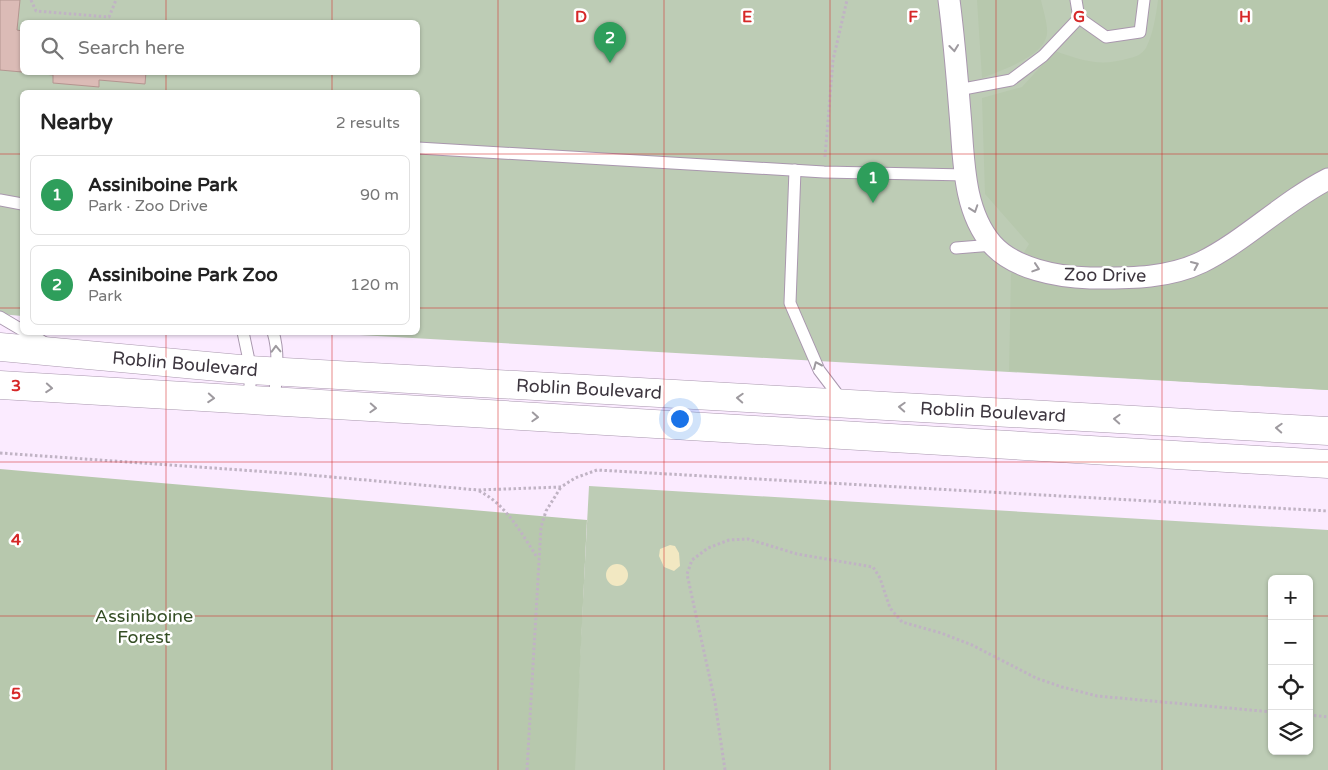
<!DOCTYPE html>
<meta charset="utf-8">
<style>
body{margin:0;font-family:"Varela Round",sans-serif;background:#f6f6f6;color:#222}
.controls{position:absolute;right:15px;bottom:15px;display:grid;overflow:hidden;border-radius:8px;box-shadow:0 1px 4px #0004}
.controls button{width:45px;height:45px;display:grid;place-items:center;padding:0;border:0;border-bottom:1px solid #e0e0e0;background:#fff;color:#222;font:25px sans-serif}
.you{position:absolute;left:679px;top:418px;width:18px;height:18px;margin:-12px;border:4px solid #fff;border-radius:50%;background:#1a73e8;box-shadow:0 0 0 8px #1a73e833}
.badge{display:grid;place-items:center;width:32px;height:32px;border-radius:50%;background:#38708a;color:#fff;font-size:16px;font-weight:700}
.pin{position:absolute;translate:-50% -41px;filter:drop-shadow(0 1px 2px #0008)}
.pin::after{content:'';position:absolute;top:26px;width:18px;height:15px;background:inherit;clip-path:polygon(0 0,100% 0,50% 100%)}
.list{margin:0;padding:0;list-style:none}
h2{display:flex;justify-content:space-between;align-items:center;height:65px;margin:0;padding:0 20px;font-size:21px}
h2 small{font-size:16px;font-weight:400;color:#767676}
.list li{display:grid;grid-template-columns:32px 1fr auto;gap:15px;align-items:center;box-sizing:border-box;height:80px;margin:0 10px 10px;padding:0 10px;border:1px solid #e0e0e0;border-radius:8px}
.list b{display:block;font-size:19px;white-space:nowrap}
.list p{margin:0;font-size:16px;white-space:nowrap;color:#767676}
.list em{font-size:16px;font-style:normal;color:#767676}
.icon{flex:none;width:28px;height:28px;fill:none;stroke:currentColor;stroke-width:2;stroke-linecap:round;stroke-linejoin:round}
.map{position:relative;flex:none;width:1328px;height:770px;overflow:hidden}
.search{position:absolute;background:#fff;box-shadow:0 1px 4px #0004;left:20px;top:20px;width:400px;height:55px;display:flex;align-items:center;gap:12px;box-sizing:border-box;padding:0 18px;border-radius:8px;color:#767676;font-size:19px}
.panel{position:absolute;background:#fff;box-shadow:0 1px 4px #0004;left:20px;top:90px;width:400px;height:245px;border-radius:8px}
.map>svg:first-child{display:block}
.green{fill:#bdccb5;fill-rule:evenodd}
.forest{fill:#b7c8ad}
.sand{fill:#f2e8c2}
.building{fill:#dbbbb6;stroke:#b49590}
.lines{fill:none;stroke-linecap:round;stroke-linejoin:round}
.lane-casing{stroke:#a997ae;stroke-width:13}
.street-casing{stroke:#a997ae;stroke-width:23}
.secondary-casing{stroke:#a997ae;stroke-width:29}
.path{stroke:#c0b3c4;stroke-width:3;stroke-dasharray:2.5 2.5;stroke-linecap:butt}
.lane{stroke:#fff;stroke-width:11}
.street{stroke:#fff;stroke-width:21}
.secondary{stroke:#fff;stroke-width:28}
.oneway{stroke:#9e9a9f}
.grid{fill:none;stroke:#d62828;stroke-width:1;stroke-opacity:0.55}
.labels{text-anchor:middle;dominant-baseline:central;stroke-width:5;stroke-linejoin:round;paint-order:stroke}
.street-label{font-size:18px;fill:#3d363f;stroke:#fff}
.park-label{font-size:18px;fill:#344d24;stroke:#fff}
.grid-label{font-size:16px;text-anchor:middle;font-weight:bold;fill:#d62828;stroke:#fff;stroke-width:5;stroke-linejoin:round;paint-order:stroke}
</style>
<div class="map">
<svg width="1328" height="770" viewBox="0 0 1328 770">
<rect width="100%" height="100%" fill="#fbebff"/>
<g class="green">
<path d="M0,0H1328V390L324,333L418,332V92H22V316L0,314ZM22,22H418V72H22Z"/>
<path d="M589,486L1328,530V770H574ZM1272,579H1309V751H1272Z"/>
</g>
<g class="forest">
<path d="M977,0H1041C1043,10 1048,24 1047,34C1044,57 999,71 982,78Z"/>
<path d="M1158,0H1328V390L1009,371L1011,274L1029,244L985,194L982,98L1022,87L1055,51C1084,61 1100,67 1130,58C1136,57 1142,54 1146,48C1153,34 1156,16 1158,0Z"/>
<path d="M0,469L587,520L575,770H0Z"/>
</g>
<g class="sand">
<path d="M670,545L675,546L679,553L680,566L674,571L664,567L659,556L660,549Z"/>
<circle cx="617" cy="575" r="11"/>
</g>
<g class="building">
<path d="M0,0H20L17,30L22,31V72L0,70Z"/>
<path d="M25,72H146L145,84L99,80V87L53,83V75Z"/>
</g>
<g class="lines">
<defs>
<g id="lane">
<path d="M1076,0L1079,18L1106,37L1140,32L1144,0"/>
<path d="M958,90L1011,80L1043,56L1079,18"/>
<path d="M418,148L824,172L966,175"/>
<path d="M795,170L790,303L819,370L841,399"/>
<path d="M0,200L22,204"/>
<path d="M956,248L993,245"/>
<path d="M0,317L22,330"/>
<path d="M27,332L45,343"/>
<path d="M243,332L251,370L249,400"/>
<path d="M273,332C280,354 276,379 274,402"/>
</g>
<path id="street" d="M949,0C954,38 957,75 960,113C964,156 962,209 992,244C1014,269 1058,277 1090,278C1128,278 1167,279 1202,262C1246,240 1283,202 1328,179"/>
<g id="secondary">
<path d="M0,347L251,370L1328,431"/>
<path d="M0,385L1328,464"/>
</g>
</defs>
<use href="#lane" class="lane-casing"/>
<use href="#street" class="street-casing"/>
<use href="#secondary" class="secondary-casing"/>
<g class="path">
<path d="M31,0L36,11L109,17L116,0"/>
<path d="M825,157L833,60L847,0"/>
<path d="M0,453L298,474L478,490L561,487L575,478L597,470L1328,511"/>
<path d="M479,491C506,504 521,533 537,557"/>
<path d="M1309,715L1328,717"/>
<path d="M527,770L541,527L546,511L561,487"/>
<path d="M725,770L715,702L687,574L692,560L708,548L729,540L748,539L797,554L873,567L880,578L890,608L902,622L941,633L972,645L1036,678L1062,687L1097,696L1272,712"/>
</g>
<use href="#lane" class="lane"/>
<use href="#street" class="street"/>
<use href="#secondary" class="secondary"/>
</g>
<defs><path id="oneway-chevron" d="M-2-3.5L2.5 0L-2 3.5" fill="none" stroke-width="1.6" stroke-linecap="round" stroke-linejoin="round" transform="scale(1.25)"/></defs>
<g class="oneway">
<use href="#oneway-chevron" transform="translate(954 48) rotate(84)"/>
<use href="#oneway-chevron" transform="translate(974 209) rotate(71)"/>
<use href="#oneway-chevron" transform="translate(1195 265) rotate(-24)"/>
<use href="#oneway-chevron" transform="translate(1036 268) rotate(18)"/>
<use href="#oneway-chevron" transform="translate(276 349) rotate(-92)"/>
<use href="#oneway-chevron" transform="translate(817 365) rotate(-114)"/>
<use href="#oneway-chevron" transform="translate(49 388) rotate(4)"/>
<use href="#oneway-chevron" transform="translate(211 398) rotate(4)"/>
<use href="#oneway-chevron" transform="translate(740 398) rotate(-177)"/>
<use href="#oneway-chevron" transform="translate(902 407) rotate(-177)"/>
<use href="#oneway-chevron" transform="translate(373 408) rotate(3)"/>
<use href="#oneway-chevron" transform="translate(535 417) rotate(3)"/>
<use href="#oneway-chevron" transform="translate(1117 419) rotate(-177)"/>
<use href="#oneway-chevron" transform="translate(1279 428) rotate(-177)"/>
</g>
<path class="grid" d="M166,0V22M332,0V22M498,0V770M664,0V770M830,0V770M996,0V770M1162,0V770M166,72V92M332,72V92M0,154H22M418,154H1328M0,308H22M418,308H1328M166,332V770M332,332V770M0,462H1328M0,616H1272M1309,616H1328"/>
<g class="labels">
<g class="street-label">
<text transform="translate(1105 275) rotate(1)">Zoo Drive</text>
<text transform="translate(185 364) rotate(5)">Roblin Boulevard</text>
<text transform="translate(589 389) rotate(3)">Roblin Boulevard</text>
<text transform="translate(993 412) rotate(3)">Roblin Boulevard</text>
</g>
<g class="park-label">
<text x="144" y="616">Assiniboine<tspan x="144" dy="21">Forest</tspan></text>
</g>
</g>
<g class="grid-label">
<text x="581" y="22">D</text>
<text x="747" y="22">E</text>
<text x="913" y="22">F</text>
<text x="1079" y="22">G</text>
<text x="1245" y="22">H</text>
<text x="16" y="391">3</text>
<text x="16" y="545">4</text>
<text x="16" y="699">5</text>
</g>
</svg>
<div class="controls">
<button>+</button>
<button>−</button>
<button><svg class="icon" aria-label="locate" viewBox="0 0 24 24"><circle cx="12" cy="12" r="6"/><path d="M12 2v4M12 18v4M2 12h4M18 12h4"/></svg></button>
<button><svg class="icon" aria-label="layers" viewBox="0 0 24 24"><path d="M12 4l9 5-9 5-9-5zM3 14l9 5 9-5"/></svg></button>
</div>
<div class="you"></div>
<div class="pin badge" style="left:873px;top:203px;background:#2e9e5b">1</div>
<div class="pin badge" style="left:610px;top:63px;background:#2e9e5b">2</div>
<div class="search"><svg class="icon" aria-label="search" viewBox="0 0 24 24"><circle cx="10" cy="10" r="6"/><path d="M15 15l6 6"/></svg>Search here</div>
<section class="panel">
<h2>Nearby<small>2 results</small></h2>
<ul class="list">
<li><span class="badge" style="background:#2e9e5b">1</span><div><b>Assiniboine Park</b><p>Park · Zoo Drive</p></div><em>90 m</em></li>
<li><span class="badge" style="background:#2e9e5b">2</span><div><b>Assiniboine Park Zoo</b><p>Park</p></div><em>120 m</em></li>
</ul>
</section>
</div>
